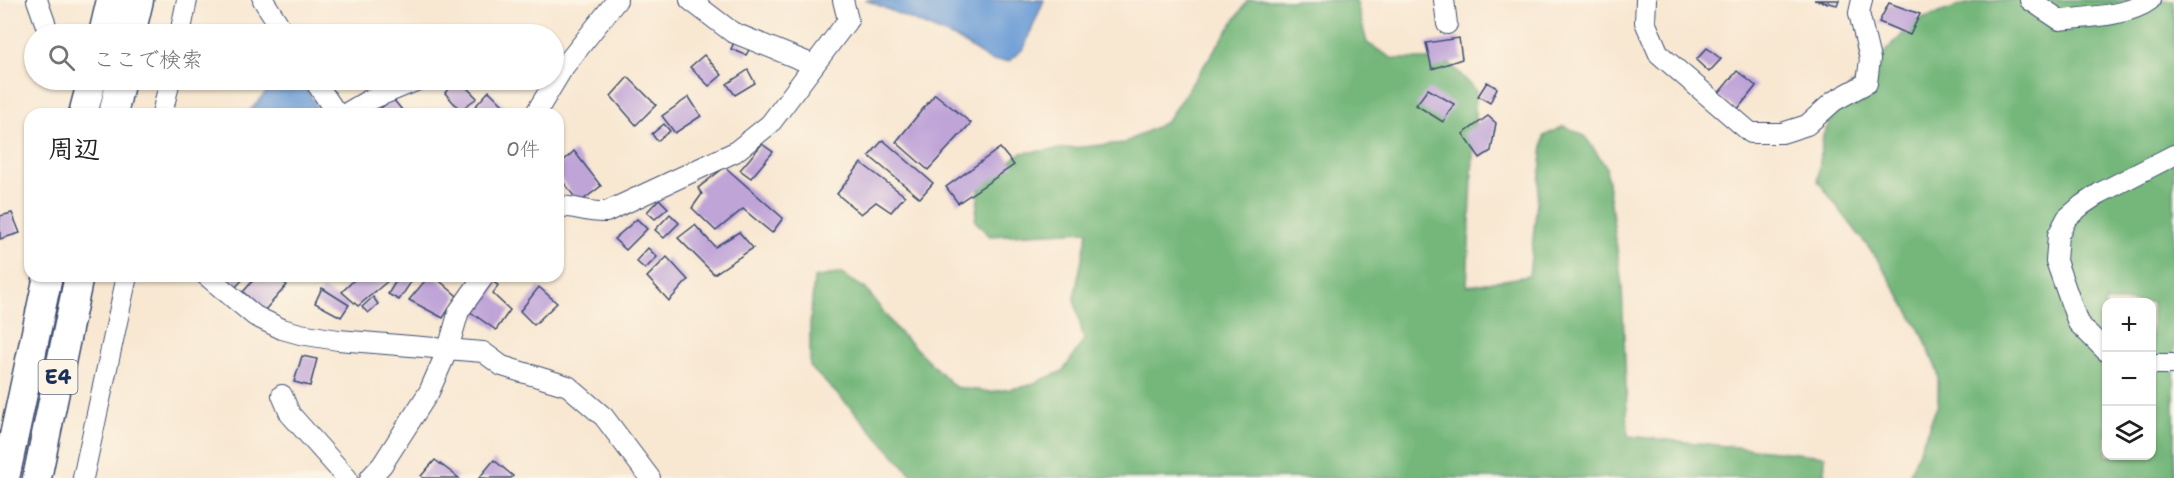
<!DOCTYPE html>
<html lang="ja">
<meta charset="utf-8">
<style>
body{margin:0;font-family:"Shantell Sans","Klee One",sans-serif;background:#f6f6f6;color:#202124}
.controls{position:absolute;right:18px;bottom:18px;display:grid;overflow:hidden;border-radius:12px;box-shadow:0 2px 4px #0004}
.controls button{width:54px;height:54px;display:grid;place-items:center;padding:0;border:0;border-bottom:2px solid #e0e0e0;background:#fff;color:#202124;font:30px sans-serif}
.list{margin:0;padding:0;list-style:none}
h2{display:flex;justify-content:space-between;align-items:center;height:78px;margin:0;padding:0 24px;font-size:26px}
h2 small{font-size:20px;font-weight:400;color:#757577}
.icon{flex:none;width:33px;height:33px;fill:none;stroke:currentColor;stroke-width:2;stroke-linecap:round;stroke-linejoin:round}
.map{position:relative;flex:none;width:2174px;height:478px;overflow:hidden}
.search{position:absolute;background:#fff;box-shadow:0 2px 4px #0004;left:24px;top:24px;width:540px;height:66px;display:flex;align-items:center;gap:15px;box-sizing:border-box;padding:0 21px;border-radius:33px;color:#757577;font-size:22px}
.panel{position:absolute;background:#fff;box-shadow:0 2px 4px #0004;left:24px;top:108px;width:540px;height:174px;border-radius:18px}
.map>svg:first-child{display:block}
.forest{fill:#74b77a;stroke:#48736c;stroke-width:1.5;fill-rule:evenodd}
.water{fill:#6c9dd6;stroke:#44669a;stroke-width:1.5}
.building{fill:#bfa4d8}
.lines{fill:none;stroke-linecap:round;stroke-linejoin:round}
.minor-casing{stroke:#3c4b6f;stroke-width:22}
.highway-casing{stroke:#3c4b6f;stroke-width:31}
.minor{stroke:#fff;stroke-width:20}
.highway{stroke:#fff;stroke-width:28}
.labels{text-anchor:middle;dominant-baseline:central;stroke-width:4.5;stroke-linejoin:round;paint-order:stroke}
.shield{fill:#fcf5e5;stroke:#5e6a86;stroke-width:1.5}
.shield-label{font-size:20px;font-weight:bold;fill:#1b2f5e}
</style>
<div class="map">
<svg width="2174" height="478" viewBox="0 0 2174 478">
<rect width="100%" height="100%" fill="#fcf5e5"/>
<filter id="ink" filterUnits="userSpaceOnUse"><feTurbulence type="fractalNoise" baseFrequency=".0167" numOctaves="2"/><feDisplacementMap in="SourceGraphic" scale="12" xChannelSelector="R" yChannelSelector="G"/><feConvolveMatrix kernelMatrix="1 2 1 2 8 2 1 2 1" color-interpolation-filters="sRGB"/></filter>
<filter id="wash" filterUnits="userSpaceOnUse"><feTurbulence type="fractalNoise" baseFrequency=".008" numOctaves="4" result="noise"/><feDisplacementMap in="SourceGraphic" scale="24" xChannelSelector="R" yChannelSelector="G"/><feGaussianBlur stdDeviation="1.35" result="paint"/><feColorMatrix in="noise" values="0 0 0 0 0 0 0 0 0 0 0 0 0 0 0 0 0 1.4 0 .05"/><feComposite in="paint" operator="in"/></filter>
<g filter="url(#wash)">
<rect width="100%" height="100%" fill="#f8e7d1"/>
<g class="forest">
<path d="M1248,0H1356L1367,43L1393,59H1424L1450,64L1476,90L1467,286L1529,276L1544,136L1564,126L1585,136L1606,167L1622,286L1628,436L1825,456L1824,478H915L851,408L810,367V325L814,278L840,273L866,289L897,330L955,387L991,392L1027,386L1063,371L1084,340L1074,298L1088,231L990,236L975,221L980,185L1021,153L1124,143L1166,122Z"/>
<path d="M1986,0H2174V478H1908L1938,404V373L1923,336L1881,264L1818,181L1823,135L1849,88L1916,21L1962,5ZM2106,302H2152V456H2106Z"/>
</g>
<g class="water">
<path d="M866,0H1044L1024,48L1009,61H991L959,40Z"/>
<path d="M277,80H302L318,109L313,114H247Z"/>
</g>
<g id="blocks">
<g class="building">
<path d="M1814,0H1839L1837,5Z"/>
<path d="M1889,3L1920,14L1910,35L1879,22Z"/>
<path d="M1459,38L1462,59L1432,69L1426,43Z"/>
<path d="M735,40L750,48L746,55L731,49Z"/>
<path d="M1707,48L1721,59L1709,72L1696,60Z"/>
<path d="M704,55L722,75L709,86L690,67Z"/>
<path d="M748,70L755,83L735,95L727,84Z"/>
<path d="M1737,71L1756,86L1737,110L1717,95Z"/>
<path d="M628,77L656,105L636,125L611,96Z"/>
<path d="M455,80H459L477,98L460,110L445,93Z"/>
<path d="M1487,82L1497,88L1490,103L1478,96Z"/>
<path d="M1428,89L1454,104L1443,122L1416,105Z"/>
<path d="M489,91L512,114H475L472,110Z"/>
<path d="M935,94L971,123L928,170L896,142Z"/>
<path d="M689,97L701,116L675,133L662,116Z"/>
<path d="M393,99L402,110L397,114H373Z"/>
<path d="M1488,116L1496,123L1491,151L1480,158L1463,134Z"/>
<path d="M664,124L670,131L657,141L652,134Z"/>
<path d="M883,140L933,183L920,198L869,156Z"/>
<path d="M762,144L773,152L751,178L740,170Z"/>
<path d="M1000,148L1014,165L958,203L946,187Z"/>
<path d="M574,151L601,186L579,203L558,175V166Z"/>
<path d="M861,163L905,196L891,212L876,202L861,214L837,194Z"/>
<path d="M725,167L783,218L772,233L743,209L716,231L692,208L702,194L698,188Z"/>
<path d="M659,199L668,208L655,219L647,212Z"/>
<path d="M12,213L20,233L0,239V216Z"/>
<path d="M670,214L679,223L664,238L655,230Z"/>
<path d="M637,219L647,229L626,250L614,239Z"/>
<path d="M695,225L715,247L739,232L753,248L714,274L678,238Z"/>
<path d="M648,248L657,257L645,269L636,261Z"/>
<path d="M667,257L688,280L669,301L647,277Z"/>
<path d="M222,276H246L235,288Z"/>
<path d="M257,276H276L287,285L264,311L243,292Z"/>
<path d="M358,276H385L389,280L358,306L342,292Z"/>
<path d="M399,276H415L399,300L388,294Z"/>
<path d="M429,276H434L457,296L443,318L409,300Z"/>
<path d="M486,278L498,285L493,294L510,310L496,330L466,309Z"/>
<path d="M539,287L557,303L534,325L520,311Z"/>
<path d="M322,288L349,305L341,317L315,303Z"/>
<path d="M373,297L378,304L368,313L362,307Z"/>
<path d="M302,356L317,359L310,386L294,382Z"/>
<path d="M435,460L459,478H423L421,476Z"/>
<path d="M494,460L513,476L511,478H479Z"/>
</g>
</g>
</g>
<g filter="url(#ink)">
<use href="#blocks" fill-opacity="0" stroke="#3c4b6f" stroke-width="1.5"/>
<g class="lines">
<defs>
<g id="minor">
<path d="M37,0L49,34"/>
<path d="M263,0L285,34"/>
<path d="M690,0L732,32L814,65"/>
<path d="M1444,0L1447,24"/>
<path d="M1646,0L1645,22L1659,54L1751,133H1782L1807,125L1834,101L1867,83L1870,59L1859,13L1862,0"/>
<path d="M2030,0L2060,20C2087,17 2129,16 2150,0"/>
<path d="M180,34L187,0"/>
<path d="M554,66L563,68L617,0"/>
<path d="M314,80L337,114"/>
<path d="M537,111L563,68"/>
<path d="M162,114L170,80"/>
<path d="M345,114L367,101L418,80"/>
<path d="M558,206C574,206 589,213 606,212L735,152L770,124L848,20L843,0"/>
<path d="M207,276L255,316L282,329L300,334L338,340L483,352L502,366L568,386L604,417L650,478"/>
<path d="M2106,351L2078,323L2056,261L2058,235L2067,218L2082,205L2100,193L2174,155"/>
<path d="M2152,364H2174"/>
<path d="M282,395L290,414L347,478"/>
<path d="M83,478L127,276"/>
<path d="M370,478L382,465L429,392L448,349L459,311L484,276"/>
</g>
<g id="highway">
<path d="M103,34L111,0"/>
<path d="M131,34L139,0"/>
<path d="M83,114L92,80"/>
<path d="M113,114L121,80"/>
<path d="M5,478L48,276"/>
<path d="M37,478L79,276"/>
</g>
</defs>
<use href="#minor" class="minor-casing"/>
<use href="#highway" class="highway-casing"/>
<use href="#minor" class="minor"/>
<use href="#highway" class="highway"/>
</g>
</g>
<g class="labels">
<rect class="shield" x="38.5" y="360" width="39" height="34" rx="4.5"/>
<g class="shield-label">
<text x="58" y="377">E4</text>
</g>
</g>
</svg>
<div class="controls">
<button>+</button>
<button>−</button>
<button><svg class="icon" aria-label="layers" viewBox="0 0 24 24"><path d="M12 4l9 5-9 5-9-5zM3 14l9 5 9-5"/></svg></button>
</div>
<div class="search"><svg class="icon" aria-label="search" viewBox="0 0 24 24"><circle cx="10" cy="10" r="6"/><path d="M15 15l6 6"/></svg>ここで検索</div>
<section class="panel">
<h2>周辺<small>0件</small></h2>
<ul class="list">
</ul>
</section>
</div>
